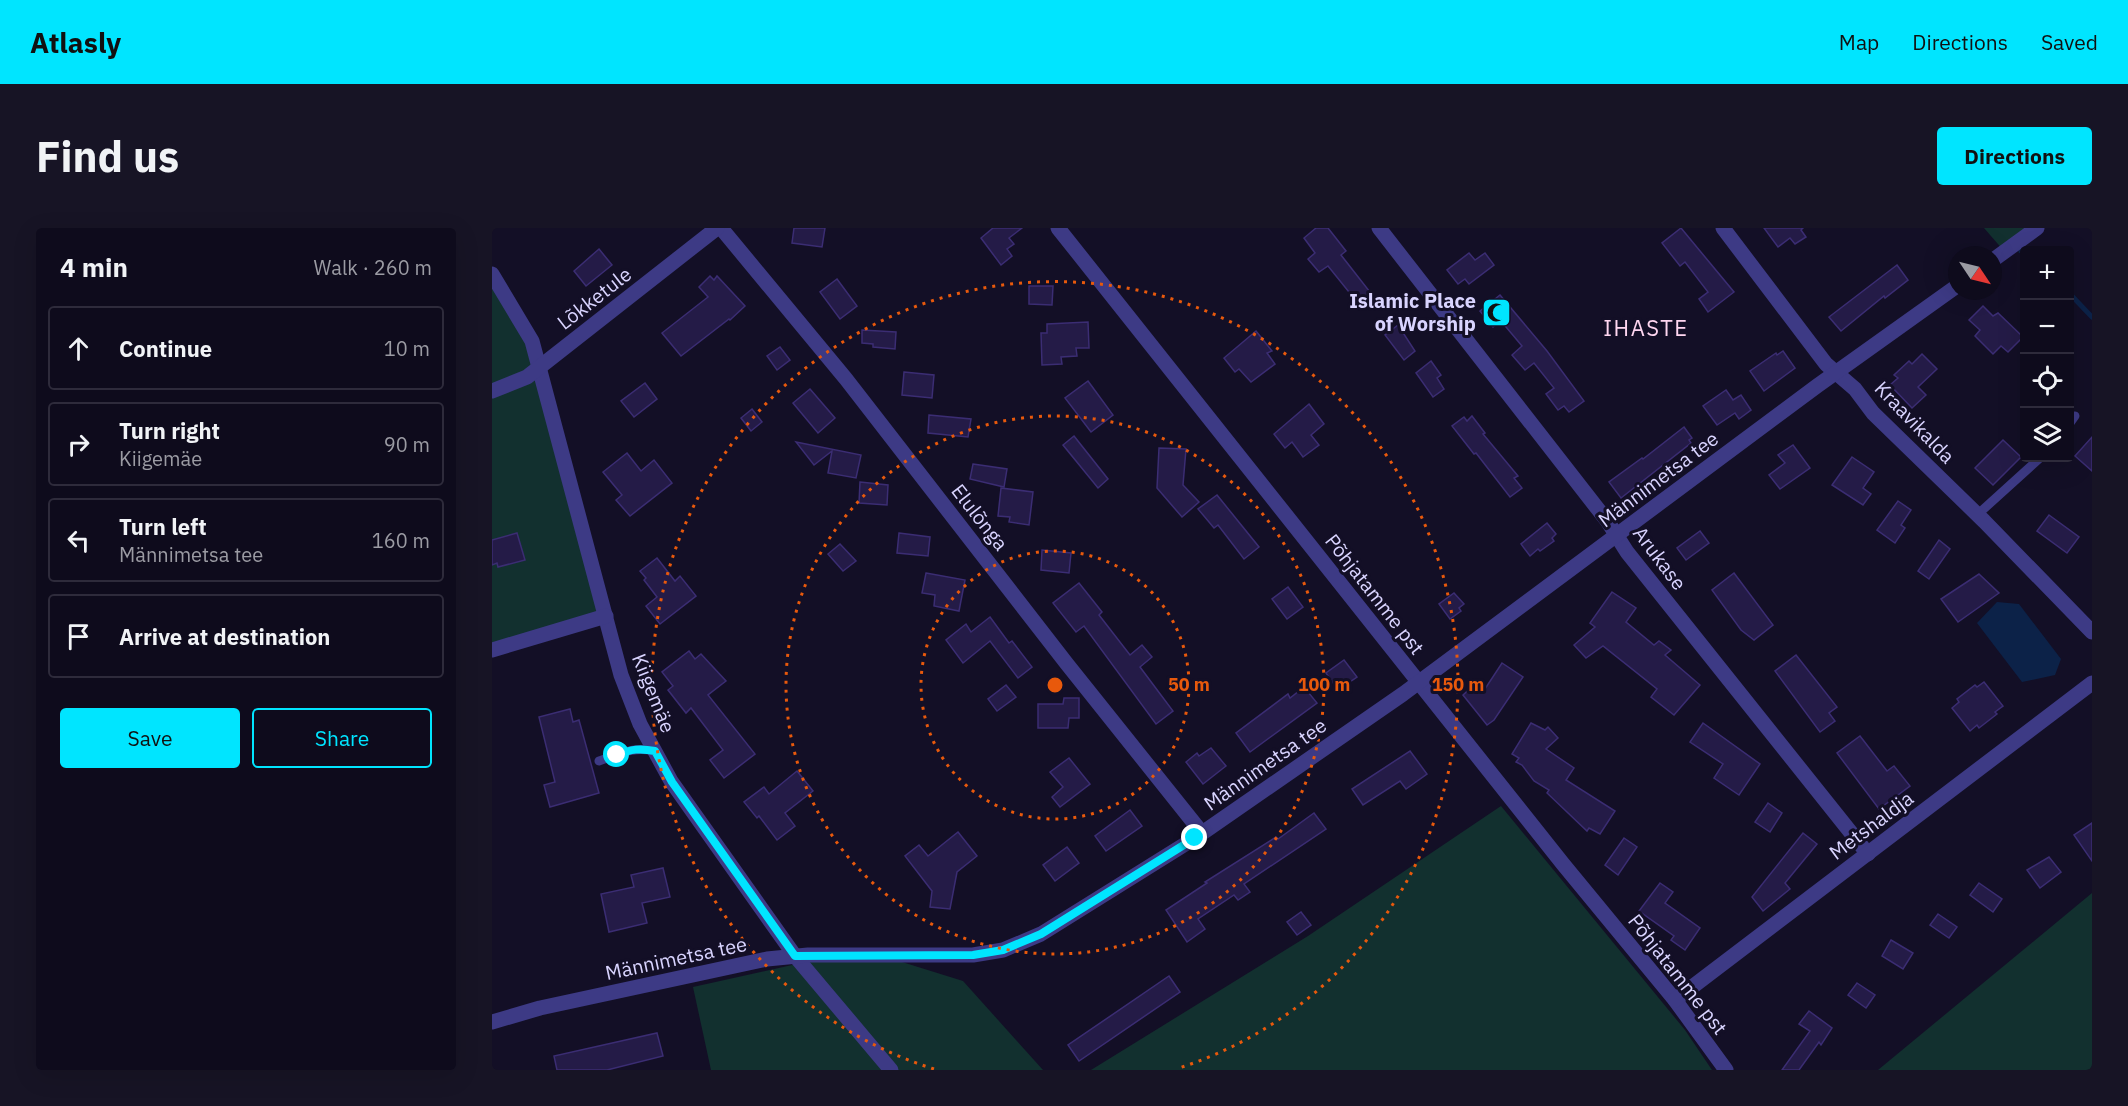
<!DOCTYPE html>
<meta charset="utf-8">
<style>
body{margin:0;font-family:"IBM Plex Sans",sans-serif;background:#171425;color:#f1f3f6}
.controls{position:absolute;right:18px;top:18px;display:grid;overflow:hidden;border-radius:6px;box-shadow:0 6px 24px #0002}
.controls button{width:54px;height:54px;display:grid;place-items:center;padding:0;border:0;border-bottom:2px solid #2e2b3b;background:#0e0b1c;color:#f1f3f6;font:30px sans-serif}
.compass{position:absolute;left:1456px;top:18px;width:54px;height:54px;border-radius:50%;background:#0e0b1c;box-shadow:0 6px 24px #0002;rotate:125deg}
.stop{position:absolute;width:18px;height:18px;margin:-14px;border:4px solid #00e5ff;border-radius:50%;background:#fff}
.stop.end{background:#00e5ff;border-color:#fff;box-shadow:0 2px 6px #0008}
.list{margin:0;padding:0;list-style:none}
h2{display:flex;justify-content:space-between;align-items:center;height:78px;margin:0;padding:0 24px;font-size:26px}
h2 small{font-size:20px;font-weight:400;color:#9b9ba3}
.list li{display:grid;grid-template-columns:39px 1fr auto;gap:18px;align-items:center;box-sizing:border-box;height:84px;margin:0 12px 12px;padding:0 12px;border:2px solid #2e2b3b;border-radius:6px}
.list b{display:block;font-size:22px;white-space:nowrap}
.list p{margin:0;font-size:20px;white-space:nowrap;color:#9b9ba3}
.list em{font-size:20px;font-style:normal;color:#9b9ba3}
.actions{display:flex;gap:12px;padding:18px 24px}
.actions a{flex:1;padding:14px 0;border:2px solid #00e5ff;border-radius:6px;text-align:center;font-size:21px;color:#00e5ff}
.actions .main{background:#00e5ff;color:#111}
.icon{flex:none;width:33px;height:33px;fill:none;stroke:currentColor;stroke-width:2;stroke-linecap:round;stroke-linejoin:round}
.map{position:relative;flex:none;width:1600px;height:842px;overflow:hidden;border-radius:6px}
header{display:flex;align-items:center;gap:36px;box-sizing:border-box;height:84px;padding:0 30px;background:#00e5ff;color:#111}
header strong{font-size:28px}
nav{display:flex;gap:33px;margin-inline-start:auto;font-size:21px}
.intro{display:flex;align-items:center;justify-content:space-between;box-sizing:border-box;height:144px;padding:0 36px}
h1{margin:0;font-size:42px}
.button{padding:15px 27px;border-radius:6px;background:#00e5ff;color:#111;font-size:21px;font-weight:700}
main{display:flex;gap:36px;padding:0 36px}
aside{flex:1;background:#0e0b1c;border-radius:6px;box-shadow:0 6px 24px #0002}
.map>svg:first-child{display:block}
.green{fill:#12302f}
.water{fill:#0c2248}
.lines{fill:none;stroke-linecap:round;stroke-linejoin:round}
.stream{stroke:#0c2248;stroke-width:5}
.building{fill:#241b47;stroke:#3b2d73;stroke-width:1.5}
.service{stroke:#3d3a85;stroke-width:9}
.minor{stroke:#3d3a85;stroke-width:15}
.route{stroke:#00e5ff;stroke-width:8}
.ring{fill:none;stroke:#e8590c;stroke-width:3;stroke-dasharray:3 6}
.labels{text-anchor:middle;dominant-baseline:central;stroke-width:6;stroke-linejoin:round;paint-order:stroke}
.street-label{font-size:20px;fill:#d9d4ff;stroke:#130f26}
.poi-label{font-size:20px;font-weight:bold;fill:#d9d4ff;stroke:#130f26;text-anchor:end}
.quarter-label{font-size:22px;letter-spacing:1.5px;fill:#ffd6f0;stroke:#130f26}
.centre{fill:#e8590c;stroke:#130f26;stroke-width:3}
.ring-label{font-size:18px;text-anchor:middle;font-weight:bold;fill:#e8590c;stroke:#130f26;stroke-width:6;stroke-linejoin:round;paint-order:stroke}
</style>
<header>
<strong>Atlasly</strong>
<nav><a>Map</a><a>Directions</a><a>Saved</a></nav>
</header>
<div class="intro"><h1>Find us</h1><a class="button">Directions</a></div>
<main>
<aside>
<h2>4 min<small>Walk · 260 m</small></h2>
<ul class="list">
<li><svg class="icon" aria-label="ahead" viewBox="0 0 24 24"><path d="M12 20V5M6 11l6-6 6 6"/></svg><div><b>Continue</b></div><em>10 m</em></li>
<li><svg class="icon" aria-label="right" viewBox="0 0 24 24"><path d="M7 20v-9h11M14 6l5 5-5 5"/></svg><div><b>Turn right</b><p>Kiigemäe</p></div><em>90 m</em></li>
<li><svg class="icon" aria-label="left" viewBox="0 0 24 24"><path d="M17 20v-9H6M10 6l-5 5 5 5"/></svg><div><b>Turn left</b><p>Männimetsa tee</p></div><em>160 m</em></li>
<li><svg class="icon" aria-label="arrive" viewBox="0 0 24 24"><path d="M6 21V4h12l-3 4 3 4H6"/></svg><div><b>Arrive at destination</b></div></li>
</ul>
<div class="actions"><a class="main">Save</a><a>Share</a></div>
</aside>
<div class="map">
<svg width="1600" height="842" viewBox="0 0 1600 842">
<rect width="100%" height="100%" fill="#130f26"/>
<g class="green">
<path d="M1492,0H1543L1512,23Z"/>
<path d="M0,54L36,113L44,138L0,158Z"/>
<path d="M47,145L115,388L0,422V167Z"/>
<path d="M1009,578L1193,802L1220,842H599L816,708Z"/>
<path d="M1600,665V842H1386Z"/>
<path d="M318,733L410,734L471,753L551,842H219L201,759Z"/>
</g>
<path class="water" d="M1505,374L1527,376L1569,431L1563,447L1530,454L1485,395Z"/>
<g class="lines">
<g class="stream">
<path d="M1529,23L1532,24"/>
<path d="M1578,66L1600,89"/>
</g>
</g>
<g class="building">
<path d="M302,0H333L330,19L300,15Z"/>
<path d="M501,0H530L517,10L522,16L515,21L520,28L509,37L489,10Z"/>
<path d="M824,0H836L854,23L849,27L878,64L865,74L836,38L827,44L816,31L823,25L812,10Z"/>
<path d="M1189,0L1242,64L1216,84L1207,71L1216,64L1193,34L1188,38L1170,15Z"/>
<path d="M1272,0H1311L1309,2L1314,9L1303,16L1298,10L1286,19Z"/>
<path d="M107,21L120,37L94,58L82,43Z"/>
<path d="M977,25L983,32L993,25L1002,37L977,56L973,51L966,56L955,42Z"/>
<path d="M1405,37L1416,52L1393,70L1392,68L1349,103L1337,89Z"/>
<path d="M218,48L222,52L225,48L253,78L238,92L237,91L189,128L170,105L216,69L207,59Z"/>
<path d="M345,51L365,78L348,91L328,64Z"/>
<path d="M537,58H561L560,77L537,76Z"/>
<path d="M1008,67L1055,123L1092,173L1077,184L1072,178L1066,182L1054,166L1062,160L1042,135L1033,142L1020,127L1030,118L1009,93L1001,99L988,83Z"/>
<path d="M1491,78L1501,88L1506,85L1531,109L1516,124L1509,118L1501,126L1483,108L1488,102L1477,92Z"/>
<path d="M596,94L597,120H584L585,128L569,129L570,136L550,137L549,105H555V96Z"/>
<path d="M906,97L923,123L912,132L893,107Z"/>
<path d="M370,102L404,104L403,121L381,119V116L370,115Z"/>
<path d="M764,103L780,123L775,125L783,136L759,154L747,141L743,144L732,130Z"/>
<path d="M288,119L298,132L285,142L275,128Z"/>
<path d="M1291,123L1303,140L1272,163L1258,143L1284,125L1285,127Z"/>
<path d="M1430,126L1445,141L1426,159L1434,167L1420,180L1398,157L1406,150L1402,147L1417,133L1420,136Z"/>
<path d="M939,133L949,147L945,150L952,161L941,169L924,145Z"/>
<path d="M412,144L442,147L440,170L410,167Z"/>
<path d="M596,153L621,187L599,204L573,170Z"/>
<path d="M153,155L165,171L142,189L129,173Z"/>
<path d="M318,161L343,190L326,205L301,175Z"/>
<path d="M1234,162L1241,172L1249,167L1259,182L1247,191L1243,185L1225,197L1211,178Z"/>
<path d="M817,176L832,196L819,207L827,217L811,229L800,214L793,220L782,206Z"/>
<path d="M260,181L270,194L259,203L249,190Z"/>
<path d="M437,187L479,191L476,209L436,205Z"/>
<path d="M980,188L993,205L991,206L1026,248L1022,250L1030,260L1018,269L984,225L982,226L960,198L972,189L975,193Z"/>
<path d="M1192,199L1200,210L1197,212L1199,215L1129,270L1117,254L1150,230L1151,231Z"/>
<path d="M582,208L616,251L606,260L571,217Z"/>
<path d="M1600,209V243L1583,228Z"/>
<path d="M1511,212L1529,229L1501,257L1483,240Z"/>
<path d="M304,214L369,227L364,250L336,245L340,223L322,237Z"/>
<path d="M1301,217L1318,240L1288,261L1277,247L1293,235L1286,227Z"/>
<path d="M667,220L694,221L691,257L707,274L690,289L665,260Z"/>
<path d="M135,225L149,243L162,232L180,255L138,288L124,272L130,267L111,244Z"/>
<path d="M1360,229L1382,244L1371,260L1379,266L1371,277L1340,257Z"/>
<path d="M481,236L515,241L512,259L478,251Z"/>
<path d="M368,254L396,257L395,277L367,275Z"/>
<path d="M509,260L541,264L537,297L517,294L518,289L506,288Z"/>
<path d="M725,267L767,319L752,331L726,297L722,300L706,281Z"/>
<path d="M1406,273L1419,282L1409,297L1413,300L1403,315L1385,302Z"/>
<path d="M1557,287L1587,309L1575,325L1545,303Z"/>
<path d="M1055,295L1064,306L1060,310L1062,313L1048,323L1046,321L1038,328L1029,316Z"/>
<path d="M1208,303L1217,315L1194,332L1185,320Z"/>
<path d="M25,305L33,332L6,339L5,335L0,337V312Z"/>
<path d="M407,305L438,309L436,328L405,325Z"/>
<path d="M1447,312L1458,321L1437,351L1426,343Z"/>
<path d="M348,316L364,333L351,343L336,326Z"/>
<path d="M550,322L579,325L577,345L549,342Z"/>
<path d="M165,330L183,353L188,348L204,368L168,396L154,378L165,369L152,352L154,350L148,343Z"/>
<path d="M434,345L473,352L467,383L442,378L443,367L430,365Z"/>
<path d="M1242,345L1281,397L1262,412L1249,402L1220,362Z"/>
<path d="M1487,346L1507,365L1466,394L1449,371Z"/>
<path d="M587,355L610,384L607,387L638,427L650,417L660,429L648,439L681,483L664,496L592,398L584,404L561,375Z"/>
<path d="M796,359L811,379L795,391L780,371Z"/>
<path d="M1120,364L1144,380L1134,394L1162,417L1167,413L1179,422L1173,427L1208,457L1182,487L1159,469L1165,461L1111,418L1094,430L1082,417L1103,399L1098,395Z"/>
<path d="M962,365L972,376L967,380L969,383L958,391L947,376Z"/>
<path d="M498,389L517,415L520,413L540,439L526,450L498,413L471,435L454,412L474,396L479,404Z"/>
<path d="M197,423L203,431L209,426L234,453L216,467L263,526L232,550L218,532L231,522L199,480L194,485L176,462L181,458L170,444Z"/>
<path d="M1304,427L1345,479L1337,485L1343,493L1328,504L1283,443Z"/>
<path d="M852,432L865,449L846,462L834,445Z"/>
<path d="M1010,435L1031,449L1002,492L995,497L971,467L981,458L991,464Z"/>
<path d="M1492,454L1511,478L1503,484L1505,486L1487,500L1485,497L1478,503L1460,480L1467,474L1465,471L1483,457L1485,459Z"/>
<path d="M514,457L524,469L505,483L496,471Z"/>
<path d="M812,459L825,475L758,524L744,505L796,466L798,470Z"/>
<path d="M572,470H587V490H577L576,500H546V476H571Z"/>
<path d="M78,481L81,494L87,492L107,565L58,579L52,557L63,554L47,489Z"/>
<path d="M1039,495L1053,502L1056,499L1066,510L1054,521L1082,540L1074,552L1123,583L1108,606L1097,600L1095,603L1055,565L1057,562L1042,553L1030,537L1024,534L1027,530L1020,526Z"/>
<path d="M1211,495L1268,536L1247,567L1222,550L1231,536L1198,514Z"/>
<path d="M1368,508L1395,543L1402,538L1418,558L1387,581L1345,525Z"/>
<path d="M719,520L734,538L711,556L694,534L705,525L707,528Z"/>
<path d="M918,523L935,546L914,561L908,553L871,577L860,561Z"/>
<path d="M577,530L598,556L568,579L560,569L571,559L558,544Z"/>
<path d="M305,543L321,563L293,585L303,598L285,612L267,588L265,590L252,574L272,559L277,566Z"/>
<path d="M1276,575L1290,585L1278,604L1263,594Z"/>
<path d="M638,582L650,598L614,623L603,608Z"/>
<path d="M822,585L834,601L752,656L758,664L746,672L742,667L706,691L713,701L695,714L674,682L715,655L713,654L784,609L786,611Z"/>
<path d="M1600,595V633L1582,607Z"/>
<path d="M466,604L485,628L465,644L458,681L438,679L440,663L413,628L427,617L436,628Z"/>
<path d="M1311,605L1325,616L1293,655L1298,661L1271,683L1260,669Z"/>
<path d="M1132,610L1145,619L1126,647L1113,637Z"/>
<path d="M575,619L587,635L563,653L551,637Z"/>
<path d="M1557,629L1569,644L1548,660L1535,642Z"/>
<path d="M171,640L178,669L150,675L155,695L117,704L109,666L142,659L139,647Z"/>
<path d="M1168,655L1181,664L1173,675L1208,700L1193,722L1179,712L1182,708L1147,683Z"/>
<path d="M1487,655L1510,671L1501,684L1478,667Z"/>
<path d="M809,684L819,697L805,707L795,694Z"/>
<path d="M1446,686L1465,699L1457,710L1438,697Z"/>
<path d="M1399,712L1421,725L1411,741L1390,728Z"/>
<path d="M677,748L688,764L587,833L576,817Z"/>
<path d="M1365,755L1383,767L1374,780L1356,767Z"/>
<path d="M1317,783L1340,800L1329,817L1327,814L1307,842H1290L1318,803L1307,796Z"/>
<path d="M165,805L171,828L115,842H65L62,828Z"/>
</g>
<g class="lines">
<g class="service">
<path d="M1578,195L1583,188"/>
<path d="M1485,287L1548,230"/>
<path d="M107,533C128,526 140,518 163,523"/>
</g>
<g class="minor">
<path d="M229,0L354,151L575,436L710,605"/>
<path d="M566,0L1071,636L1183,772L1234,842"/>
<path d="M887,0L1116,294L1135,324L1376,626"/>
<path d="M1231,0L1334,136L1363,161L1381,185L1492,293L1600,404"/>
<path d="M1501,32L1545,0"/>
<path d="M0,46L40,113L129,447L148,496L179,553L303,728L399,842"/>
<path d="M0,163L35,149L225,0"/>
<path d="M0,422L114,388"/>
<path d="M1183,772L1600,455"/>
<path d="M0,794L48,780L275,731L316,727H481L511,722L549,706L703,610L911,466L1325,158L1465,58"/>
</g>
</g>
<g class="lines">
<path class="route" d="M125,527C139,521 148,520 163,523L180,554L303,728L481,727L511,722L549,706L703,610"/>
</g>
<g class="ring">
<circle cx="563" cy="457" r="134"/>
<circle cx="563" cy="457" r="269"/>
<path d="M442 841A403 403 0 1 1 684 841"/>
</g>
<defs>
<symbol id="mosque-square" viewBox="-11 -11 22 22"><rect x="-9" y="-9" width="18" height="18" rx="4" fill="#00e5ff" stroke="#130f26"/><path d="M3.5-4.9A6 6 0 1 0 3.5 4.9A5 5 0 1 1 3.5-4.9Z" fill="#111"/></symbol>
</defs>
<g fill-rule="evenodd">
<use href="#mosque-square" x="988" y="68" width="33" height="33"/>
</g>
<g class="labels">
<g class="street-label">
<text transform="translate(102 70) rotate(-38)">Lõkketule</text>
<text transform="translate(1423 194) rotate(46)">Kraavikalda</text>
<text transform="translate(1166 251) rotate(-37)">Männimetsa tee</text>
<text transform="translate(488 289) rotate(52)">Elulõnga</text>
<text transform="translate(1168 330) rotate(53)">Arukase</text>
<text transform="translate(883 366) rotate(52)">Põhjatamme pst</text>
<text transform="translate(162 465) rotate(68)">Kiigemäe</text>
<text transform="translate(773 536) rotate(-35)">Männimetsa tee</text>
<text transform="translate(1379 597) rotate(-37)">Metshaldja</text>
<text transform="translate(184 730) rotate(-12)">Männimetsa tee</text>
<text transform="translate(1186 746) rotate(52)">Põhjatamme pst</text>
</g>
<g class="poi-label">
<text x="984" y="72">Islamic Place<tspan x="984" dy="23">of Worship</tspan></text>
</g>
<g class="quarter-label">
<text x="1154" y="99">IHASTE</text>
</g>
</g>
<circle cx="563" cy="457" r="9" class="centre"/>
<g class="ring-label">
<text x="697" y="463">50 m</text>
<text x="832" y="463">100 m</text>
<text x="966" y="463">150 m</text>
</g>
</svg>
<div class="controls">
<button>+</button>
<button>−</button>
<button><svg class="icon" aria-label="locate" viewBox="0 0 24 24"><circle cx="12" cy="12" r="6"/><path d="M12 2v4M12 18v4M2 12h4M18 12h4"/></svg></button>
<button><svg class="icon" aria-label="layers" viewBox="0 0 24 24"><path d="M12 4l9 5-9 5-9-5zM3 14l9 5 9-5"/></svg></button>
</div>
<svg class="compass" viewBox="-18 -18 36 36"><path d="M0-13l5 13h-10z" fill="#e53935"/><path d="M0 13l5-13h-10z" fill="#9b9ba3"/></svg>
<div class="stop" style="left:125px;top:527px"></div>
<div class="stop end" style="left:703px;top:610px"></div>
</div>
</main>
